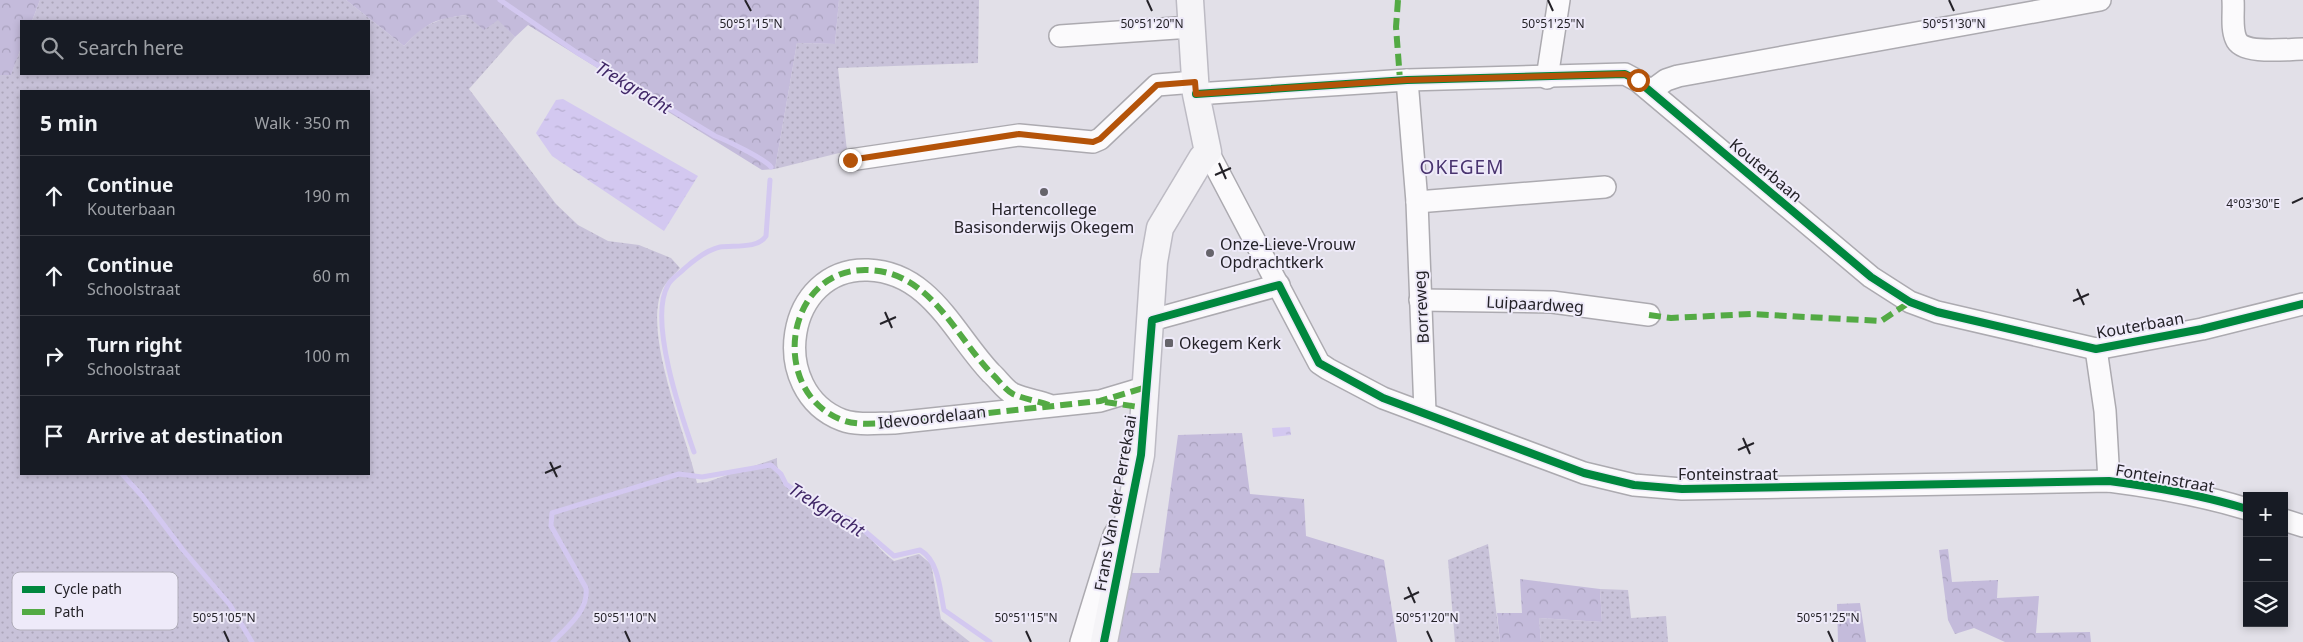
<!DOCTYPE html>
<meta charset="utf-8">
<style>
body{margin:0;font-family:"Noto Sans",sans-serif;background:#20242c;color:#f1f3f6}
.controls{position:absolute;right:15px;bottom:15px;display:grid;overflow:hidden;border-radius:0px;box-shadow:0 2px 8px #0003}
.controls button{width:45px;height:45px;display:grid;place-items:center;padding:0;border:0;border-bottom:1px solid #363941;background:#171b24;color:#f1f3f6;font:25px sans-serif}
.stop{position:absolute;width:15px;height:15px;margin:-11px;border:4px solid #b45309;border-radius:50%;background:#fff}
.stop.end{background:#b45309;border-color:#fff;box-shadow:0 1px 5px #0008}
.list{margin:0;padding:0;list-style:none}
h2{display:flex;justify-content:space-between;align-items:center;height:65px;margin:0;padding:0 20px;font-size:21px}
h2 small{font-size:16px;font-weight:400;color:#9ea1a6}
.list li{display:grid;grid-template-columns:32px 1fr auto;gap:15px;align-items:center;box-sizing:border-box;height:80px;padding:0 20px;border-top:1px solid #363941}
.list b{display:block;font-size:19px;white-space:nowrap}
.list p{margin:0;font-size:16px;white-space:nowrap;color:#9ea1a6}
.list em{font-size:16px;font-style:normal;color:#9ea1a6}
.icon{flex:none;width:28px;height:28px;fill:none;stroke:currentColor;stroke-width:2;stroke-linecap:round;stroke-linejoin:round}
.map{position:relative;flex:none;width:2303px;height:642px;overflow:hidden}
.search{position:absolute;background:#171b24;box-shadow:0 2px 8px #0003;left:20px;top:20px;width:350px;height:55px;display:flex;align-items:center;gap:12px;box-sizing:border-box;padding:0 18px;border-radius:0px;color:#9ea1a6;font-size:19px}
.panel{position:absolute;background:#171b24;box-shadow:0 2px 8px #0003;left:20px;top:90px;width:350px;height:385px;border-radius:0px}
.map>svg:first-child{display:block}
.grass{fill:url(#grass-dots);fill-rule:evenodd}
.forest{fill:url(#forest-crowns)}
.water{fill:url(#water-ripples)}
.lines{fill:none;stroke-linecap:round;stroke-linejoin:round}
.stream{stroke:#d3c8f0;stroke-width:5}
.minor-casing{stroke:#acaab0;stroke-width:24}
.major-casing{stroke:#bdbbc4;stroke-width:29}
.minor{stroke:#fbfafc;stroke-width:21}
.major{stroke:#f5f4f7;stroke-width:26}
.quiet{stroke:#53aa44;stroke-width:6;stroke-dasharray:12 6;stroke-linecap:butt}
.cycleway-casing{stroke:#eeeaf9;stroke-width:11}
.cycleway{stroke:#00873e;stroke-width:8}
.route{stroke:#b45309;stroke-width:6}
.ticks{fill:none;stroke:#242228;stroke-width:2}
.poi-dot{fill:#66646b;stroke:#eeeaf9;stroke-width:2}
.labels{text-anchor:middle;dominant-baseline:central;stroke-width:4;stroke-linejoin:round;paint-order:stroke}
.street-label{font-size:16px;fill:#242228;stroke:#eeeaf9}
.poi-label{font-size:16px;fill:#242228;stroke:#eeeaf9;text-anchor:start}
.water-label{font-size:18px;font-style:italic;fill:#402767;stroke:#eeeaf9}
.quarter-label{font-size:19px;letter-spacing:1px;fill:#49346f;stroke:#eeeaf9}
.key{fill:#eeeaf9;stroke:#b1aeba;stroke-width:1}
.key-label{font-size:14px;fill:#242228}
.ticks-label{font-size:12px;text-anchor:middle;fill:#242228;stroke:#eeeaf9;stroke-width:4;stroke-linejoin:round;paint-order:stroke}
</style>
<div class="map">
<svg width="2303" height="642" viewBox="0 0 2303 642">
<defs>
<pattern id="grass-dots" width="8" height="8" patternUnits="userSpaceOnUse" patternTransform="scale(1.25)"><rect width="8" height="8" fill="#c8c2d9"/><path d="M2 2h.1M6 6h.1" fill="none" stroke="#aca6ba" stroke-width="1.8" stroke-linecap="round"/></pattern>
<pattern id="forest-crowns" width="20" height="18" patternUnits="userSpaceOnUse" patternTransform="scale(1.25)"><rect width="20" height="18" fill="#c4bbdb"/><path d="M2 6a3 3 0 1 1 6 0M12 15a3 3 0 1 1 6 0" fill="none" stroke="#a8a0bc"/></pattern>
<pattern id="water-ripples" width="26" height="14" patternUnits="userSpaceOnUse" patternTransform="scale(1.25)"><rect width="26" height="14" fill="#d3c8f0"/><path d="M2 4q2-2 4 0t4 0M15 11q2-2 4 0t4 0" fill="none" stroke="#b5acce"/></pattern>
</defs>
<rect width="100%" height="100%" fill="#e2e0e8"/>
<g class="grass">
<path d="M40,0H346L404,46L421,28L445,18L466,15L498,19L515,37L469,89L556,204L578,225L608,241L639,245L671,258L680,268C675,274 667,281 663,288C641,331 687,436 697,483L707,482L777,458C775,502 827,503 854,524C869,535 879,550 894,561L919,554L931,564L941,619L970,642H0V75L11,74L21,48V74H369V21H32ZM21,91H369V474H21Z"/>
<path d="M839,0H979L978,63L838,68L847,151L775,169L797,43L835,44Z"/>
<path d="M1488,544L1500,642H1455L1448,560Z"/>
<path d="M1600,589L1628,590L1631,618L1666,616L1668,642H1541L1539,618L1602,622Z"/>
</g>
<g class="forest">
<path d="M0,0H40L32,21H21V48L11,75H0Z"/>
<path d="M346,0H839L835,44L797,43L775,169L762,170L528,25L515,37L498,20L484,30L466,15C435,19 425,23 404,46Z"/>
<path d="M1242,433L1250,494L1304,499L1306,536L1384,560L1397,642H1117L1132,573H1159L1178,435Z"/>
<path d="M1948,549L1952,582L1998,580L1997,598L2039,596L2036,633L2090,632L2091,642H2005L1974,628L1955,634L1948,620L1939,550Z"/>
<path d="M1520,579L1600,589L1602,622L1539,618L1541,642H1500L1497,613H1522Z"/>
<path d="M1860,603L1866,642H1838L1837,604Z"/>
</g>
<g class="water">
<path d="M563,99L698,176L664,231L552,156L536,133L556,100Z"/>
<path d="M1290,427L1291,435L1273,437L1272,428Z"/>
</g>
<g class="lines">
<g class="stream">
<path d="M500,0L576,52L715,136C726,140 765,159 771,167"/>
<path d="M694,452C681,415 648,320 668,285C671,279 679,274 684,269C694,260 707,250 720,247C734,245 758,249 766,236L770,180"/>
<path d="M122,474L142,496L183,550L230,605L252,642"/>
<path d="M553,642C568,626 589,610 586,588L551,526L552,513L679,474L702,477L771,465L781,474L786,484L802,496L853,521L894,556L920,550C939,561 940,590 944,610L990,642"/>
</g>
<defs>
<g id="minor">
<path d="M2233,0C2234,12 2231,28 2236,39C2242,55 2288,49 2303,49"/>
<path d="M1060,36L1191,27"/>
<path d="M1547,78L1559,0"/>
<path d="M1407,80L1417,202L1425,412"/>
<path d="M1651,91L1666,80L1678,76L2100,0"/>
<path d="M1196,94L1407,80L1625,74L1638,81L1871,277L1910,302L1937,312L2096,349L2202,329L2303,304"/>
<path d="M1208,152L1319,363L1328,369L1383,398L1584,473L1634,485L1682,489L2109,481C2156,487 2201,495 2247,509"/>
<path d="M850,160L1019,135L1093,142L1100,139L1157,85L1195,82"/>
<path d="M1417,202L1605,187"/>
<path d="M1420,300L1552,302L1649,315"/>
<path d="M1152,320L1279,285"/>
<path d="M2096,349L2105,411L2109,481"/>
<path d="M1049,405C1038,401 1024,399 1013,394C1005,390 998,379 991,373C954,334 930,272 868,270C785,267 767,391 842,420C858,426 878,423 894,423L1100,401L1147,387"/>
<path d="M2284,520L2303,526"/>
<path d="M1081,642L1114,535L1118,529"/>
</g>
<path id="major" d="M1104,642L1141,455L1154,262L1160,228L1202,158L1208,152L1196,94L1190,0"/>
</defs>
<use href="#minor" class="minor-casing"/>
<use href="#major" class="major-casing"/>
<use href="#minor" class="minor"/>
<use href="#major" class="major"/>
<g class="quiet">
<path d="M1398,0L1396,27L1400,80"/>
<path d="M1649,315L1671,318L1751,314L1881,321L1910,302"/>
<path d="M1105,402L1146,408"/>
<path d="M1049,405C1038,401 1024,399 1013,394C1005,390 998,379 991,373C954,334 930,272 868,270C785,267 767,391 842,420C858,426 878,423 894,423L1100,401L1147,387"/>
</g>
<defs>
<g id="cycleway">
<path d="M1196,94L1407,80L1625,74L1638,81L1871,277L1910,302L1937,312L2096,349L2202,329L2303,304"/>
<path d="M1104,642L1141,455L1152,320L1279,285L1319,363L1383,398L1584,473L1634,485L1682,489L2109,481C2156,487 2201,495 2247,509"/>
</g>
</defs>
<use href="#cycleway" class="cycleway-casing"/>
<use href="#cycleway" class="cycleway"/>
</g>
<g class="lines">
<path class="route" d="M850,160L1019,134L1093,142L1100,139L1157,85L1195,82L1196,94L1407,80L1625,74L1638,80"/>
</g>
<path class="ticks" d="M745,0L751,11M1147,0L1152,11M1548,0L1553,11M1949,0L1954,11M1219,163L1226,179M1215,175L1231,168M2292,203L2303,198M2077,289L2084,305M2073,301L2089,294M885,312L892,328M880,324L896,317M1743,438L1750,454M1738,450L1754,443M550,462L557,477M545,473L561,466M1408,587L1415,603M1404,599L1419,592M224,631L229,642M625,631L630,642M1026,631L1031,642M1427,631L1432,642M1828,631L1833,642"/>
<g class="poi-dot">
<circle cx="1044" cy="192" r="5"/>
<circle cx="1210" cy="253" r="5"/>
<rect x="1164" y="338" width="10" height="10" rx="2.5"/>
</g>
<g class="labels">
<g class="street-label">
<text transform="translate(1766 170) rotate(40)">Kouterbaan</text>
<text transform="translate(1535 304) rotate(3)">Luipaardweg</text>
<text transform="translate(1421 307) rotate(-93)">Borreweg</text>
<text transform="translate(2140 325) rotate(-10)">Kouterbaan</text>
<text transform="translate(932 417) rotate(-6)">Idevoordelaan</text>
<text x="1728" y="474">Fonteinstraat</text>
<text transform="translate(2165 478) rotate(10)">Fonteinstraat</text>
<text transform="translate(1115 503) rotate(-80)">Frans Van der Perrekaai</text>
</g>
<g class="poi-label">
<text x="1044" y="209" text-anchor="middle">Hartencollege<tspan x="1044" dy="18">Basisonderwijs Okegem</tspan></text>
<text x="1220" y="244">Onze-Lieve-Vrouw<tspan x="1220" dy="18">Opdrachtkerk</tspan></text>
<text x="1179" y="343">Okegem Kerk</text>
</g>
<g class="water-label">
<text transform="translate(634 87) rotate(31)">Trekgracht</text>
<text transform="translate(827 509) rotate(32)">Trekgracht</text>
</g>
<g class="quarter-label">
<text x="1462" y="167">OKEGEM</text>
</g>
</g>
<rect x="12" y="572" width="166" height="58" rx="8" class="key"/>
<rect x="22" y="586" width="23" height="7" fill="#00873e"/>
<rect x="22" y="609" width="23" height="6" fill="#53aa44"/>
<g class="key-label">
<text x="54" y="594">Cycle path</text>
<text x="54" y="617">Path</text>
</g>
<g class="ticks-label">
<text x="751" y="28">50°51'15"N</text>
<text x="1152" y="28">50°51'20"N</text>
<text x="1553" y="28">50°51'25"N</text>
<text x="1954" y="28">50°51'30"N</text>
<text x="2253" y="208">4°03'30"E</text>
<text x="224" y="622">50°51'05"N</text>
<text x="625" y="622">50°51'10"N</text>
<text x="1026" y="622">50°51'15"N</text>
<text x="1427" y="622">50°51'20"N</text>
<text x="1828" y="622">50°51'25"N</text>
</g>
</svg>
<div class="controls">
<button>+</button>
<button>−</button>
<button><svg class="icon" aria-label="layers" viewBox="0 0 24 24"><path d="M12 4l9 5-9 5-9-5zM3 14l9 5 9-5"/></svg></button>
</div>
<div class="stop" style="left:1638px;top:80px"></div>
<div class="stop end" style="left:850px;top:160px"></div>
<div class="search"><svg class="icon" aria-label="search" viewBox="0 0 24 24"><circle cx="10" cy="10" r="6"/><path d="M15 15l6 6"/></svg>Search here</div>
<section class="panel">
<h2>5 min<small>Walk · 350 m</small></h2>
<ul class="list">
<li><svg class="icon" aria-label="ahead" viewBox="0 0 24 24"><path d="M12 20V5M6 11l6-6 6 6"/></svg><div><b>Continue</b><p>Kouterbaan</p></div><em>190 m</em></li>
<li><svg class="icon" aria-label="ahead" viewBox="0 0 24 24"><path d="M12 20V5M6 11l6-6 6 6"/></svg><div><b>Continue</b><p>Schoolstraat</p></div><em>60 m</em></li>
<li><svg class="icon" aria-label="right" viewBox="0 0 24 24"><path d="M7 20v-9h11M14 6l5 5-5 5"/></svg><div><b>Turn right</b><p>Schoolstraat</p></div><em>100 m</em></li>
<li><svg class="icon" aria-label="arrive" viewBox="0 0 24 24"><path d="M6 21V4h12l-3 4 3 4H6"/></svg><div><b>Arrive at destination</b></div></li>
</ul>
</section>
</div>
